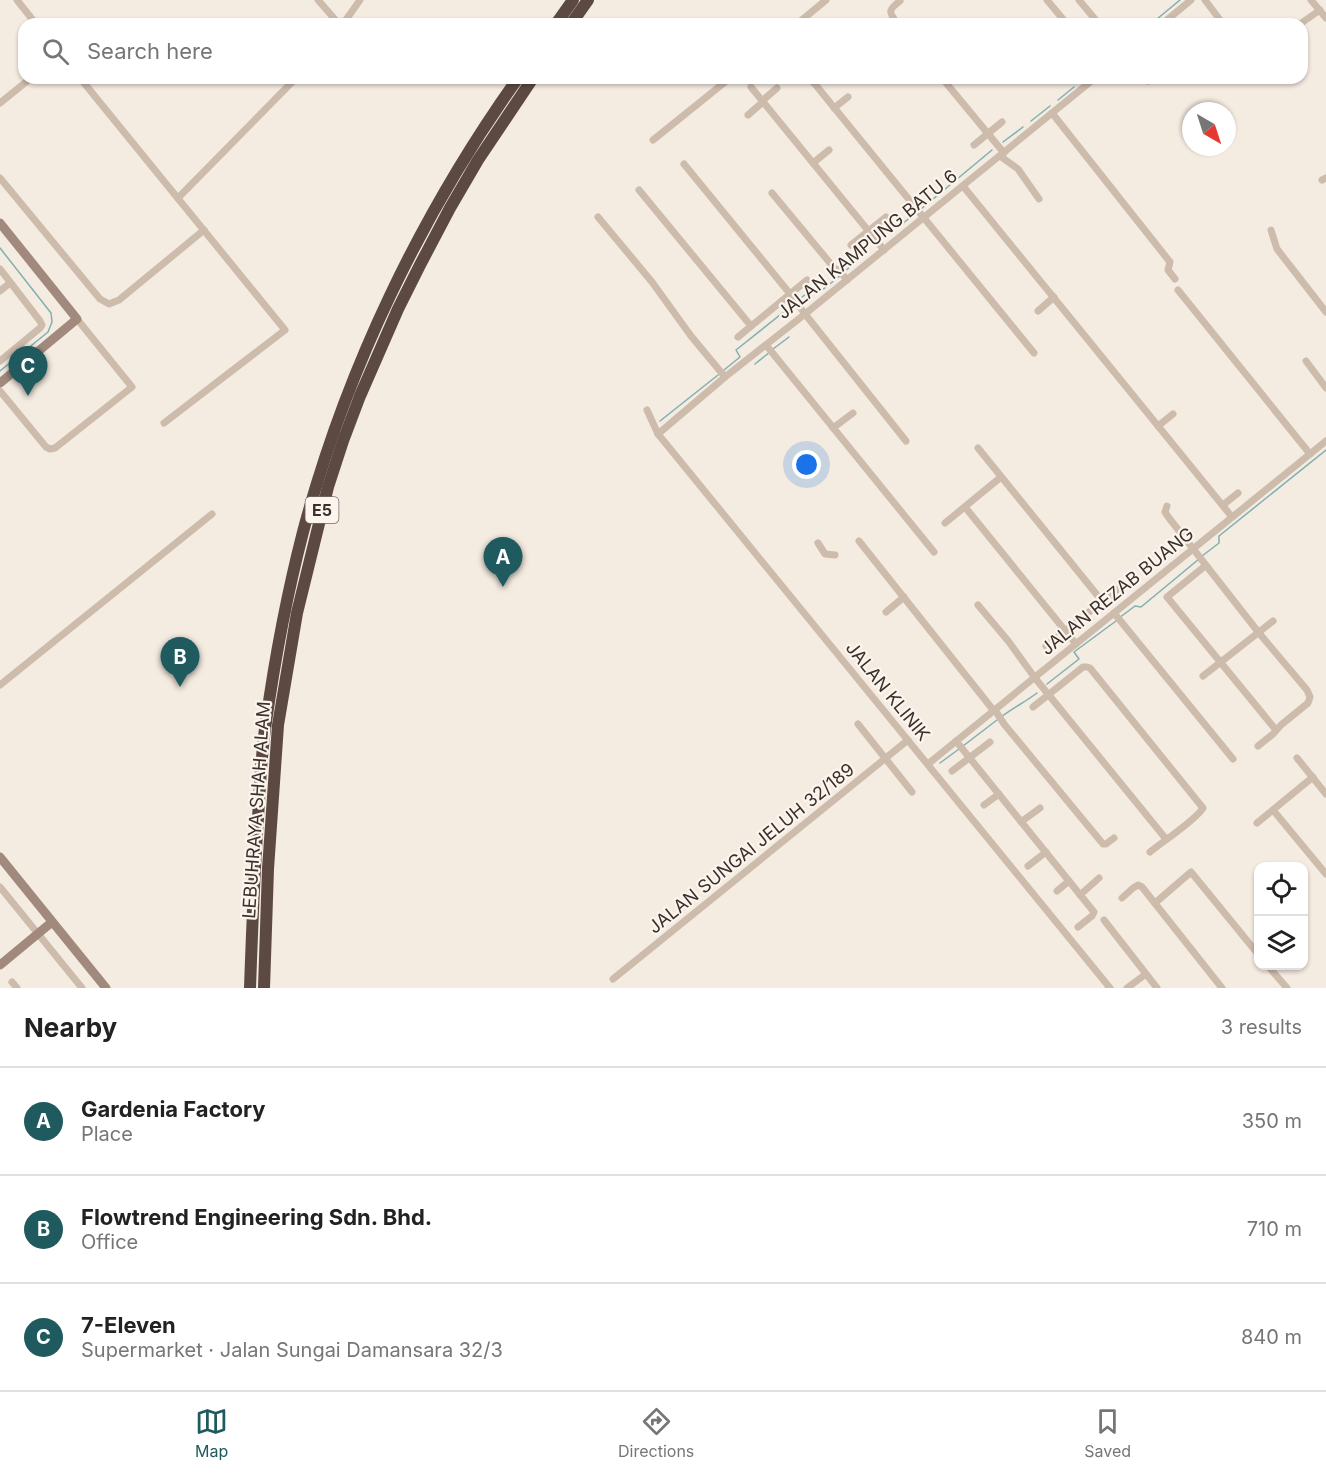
<!DOCTYPE html>
<meta charset="utf-8">
<style>
body{margin:0;font-family:Inter,sans-serif;background:#f6f6f6;color:#222}
.controls{position:absolute;right:18px;bottom:18px;display:grid;overflow:hidden;border-radius:12px;box-shadow:0 2px 4px #0004}
.controls button{width:54px;height:54px;display:grid;place-items:center;padding:0;border:0;border-bottom:2px solid #e0e0e0;background:#fff;color:#222;font:30px sans-serif}
.compass{position:absolute;left:1182px;top:102px;width:54px;height:54px;border-radius:50%;background:#fff;box-shadow:0 2px 4px #0004;rotate:141deg}
.you{position:absolute;left:807px;top:465px;width:21px;height:21px;margin:-15px;border:4px solid #fff;border-radius:50%;background:#1a73e8;box-shadow:0 0 0 9px #1a73e833}
.badge{display:grid;place-items:center;width:39px;height:39px;border-radius:50%;background:#1f5a5e;color:#fff;font-size:20px;font-weight:700}
.pin{position:absolute;translate:-50% -50px;filter:drop-shadow(0 2px 3px #0008)}
.pin::after{content:'';position:absolute;top:32px;width:21px;height:18px;background:inherit;clip-path:polygon(0 0,100% 0,50% 100%)}
.list{margin:0;padding:0;list-style:none}
h2{display:flex;justify-content:space-between;align-items:center;height:78px;margin:0;padding:0 24px;font-size:26px}
h2 small{font-size:20px;font-weight:400;color:#767676}
.list li{display:grid;grid-template-columns:39px 1fr auto;gap:18px;align-items:center;box-sizing:border-box;height:108px;padding:0 24px;border-top:2px solid #e0e0e0}
.list b{display:block;font-size:22px;white-space:nowrap}
.list p{margin:0;font-size:20px;white-space:nowrap;color:#767676}
.list em{font-size:20px;font-style:normal;color:#767676}
.icon{flex:none;width:33px;height:33px;fill:none;stroke:currentColor;stroke-width:2;stroke-linecap:round;stroke-linejoin:round}
.map{position:relative;flex:none;width:1326px;height:988px;overflow:hidden}
.search{position:absolute;background:#fff;box-shadow:0 2px 4px #0004;left:18px;right:18px;top:18px;height:66px;display:flex;align-items:center;gap:15px;box-sizing:border-box;padding:0 21px;border-radius:18px;color:#767676;font-size:22px}
.sheet{height:402px;background:#fff}
nav{display:flex;justify-content:space-around;align-items:center;box-sizing:border-box;height:84px;border-top:2px solid #e0e0e0;background:#fff;font-size:16px;color:#767676}
nav a{display:grid;justify-items:center;gap:3px}
nav .on{color:#1f5a5e}
.map>svg:first-child{display:block}
.lines{fill:none;stroke-linecap:round;stroke-linejoin:round}
.stream{stroke:#7fb0b2;stroke-width:1.5}
.street{stroke:#cdbbac;stroke-width:7}
.secondary{stroke:#a18a7d;stroke-width:9}
.highway{stroke:#5c4a42;stroke-width:12}
.labels{text-anchor:middle;dominant-baseline:central;stroke-width:4.5;stroke-linejoin:round;paint-order:stroke}
.shield{fill:#fbf5ee;stroke:#756b66;stroke-width:1.5}
.shield-label{font-size:16px;font-weight:bold;fill:#3b302b}
.street-label{font-size:18px;fill:#3b302b;stroke:#fbf5ee}
</style>
<div class="map">
<svg width="1326" height="988" viewBox="0 0 1326 988">
<rect width="100%" height="100%" fill="#f4ebe1"/>
<g class="lines">
<g class="stream">
<path d="M1151,24L1180,0"/>
<path d="M1082,81L1085,78"/>
<path d="M1058,100L1074,87"/>
<path d="M1031,121L1050,106"/>
<path d="M1003,142L1023,127"/>
<path d="M921,209L992,150"/>
<path d="M876,236L890,224L899,227L915,213"/>
<path d="M0,248L51,313L52,322L48,332L0,371"/>
<path d="M844,272L858,260L857,251L872,239"/>
<path d="M802,297L812,290L821,291L841,275"/>
<path d="M773,349L789,337"/>
<path d="M755,364L770,352"/>
<path d="M724,370L740,357L736,350L790,307"/>
<path d="M660,421L718,375"/>
<path d="M1202,556L1219,543V536L1326,450"/>
<path d="M1119,618L1135,606L1141,607L1199,559"/>
<path d="M1047,684L1079,659L1074,652L1116,621"/>
<path d="M1001,717C1013,708 1025,702 1037,693"/>
<path d="M963,746L997,720"/>
<path d="M940,763L959,749"/>
</g>
<g class="street">
<path d="M17,0L36,24"/>
<path d="M318,0L339,24"/>
<path d="M1047,0L1067,24"/>
<path d="M1079,0L1099,24"/>
<path d="M1205,0L1223,24"/>
<path d="M1311,0L1326,18"/>
<path d="M343,24L360,0"/>
<path d="M797,24L826,0"/>
<path d="M898,24C888,12 888,10 900,1"/>
<path d="M1162,24L1191,0"/>
<path d="M1300,24L1320,10"/>
<path d="M80,78L285,330L164,423"/>
<path d="M810,78L1034,353"/>
<path d="M942,78L1004,153"/>
<path d="M1145,78L1148,81"/>
<path d="M1267,78L1269,80"/>
<path d="M751,87L884,250"/>
<path d="M762,101L777,88"/>
<path d="M0,103L31,78"/>
<path d="M834,108L848,97"/>
<path d="M1052,113L1170,262L1168,270L1175,279"/>
<path d="M748,115L763,102"/>
<path d="M653,140L730,78"/>
<path d="M974,145L1002,122"/>
<path d="M1000,156L1018,169L1039,199"/>
<path d="M813,163L829,150"/>
<path d="M684,164L791,295L805,314L906,441"/>
<path d="M0,178L100,299L109,304L119,300L204,230"/>
<path d="M1322,180L1326,178"/>
<path d="M963,186L1232,517"/>
<path d="M639,190L751,326"/>
<path d="M772,193L835,269L839,270L847,280"/>
<path d="M178,198L296,78"/>
<path d="M598,217L652,282L691,336L725,377"/>
<path d="M1271,230L1277,249L1326,312"/>
<path d="M851,245L886,217"/>
<path d="M0,269L40,321L42,325L40,328L0,361"/>
<path d="M1178,290L1310,454"/>
<path d="M0,291L10,283"/>
<path d="M1038,311L1054,297"/>
<path d="M738,337L807,280"/>
<path d="M766,345L934,552"/>
<path d="M1306,361L1326,388"/>
<path d="M0,391L46,447L50,449L55,448L132,387L77,319"/>
<path d="M647,410L658,434L1110,988"/>
<path d="M1158,426L1173,414"/>
<path d="M833,428L853,413"/>
<path d="M658,434L725,377L805,314L1095,78"/>
<path d="M978,448L1102,601"/>
<path d="M1223,505L1238,493"/>
<path d="M1167,506L1165,512L1169,518L1259,633L1307,690L1310,697L1308,703L1281,725L1273,734L1258,746"/>
<path d="M965,507L1076,644"/>
<path d="M945,523L1001,477"/>
<path d="M859,541L994,711"/>
<path d="M818,543L825,554L835,555"/>
<path d="M1205,566L1167,597L1276,730"/>
<path d="M978,605L1009,642L1035,678L1166,839"/>
<path d="M886,612L904,597"/>
<path d="M1114,613L1233,759"/>
<path d="M1046,646L1122,586"/>
<path d="M1203,676L1273,621"/>
<path d="M0,685L212,514"/>
<path d="M1033,707L1083,667H1087L1090,668L1203,808C1196,820 1162,842 1150,852"/>
<path d="M995,710L1004,724L1103,844H1106L1114,838"/>
<path d="M858,724L912,792"/>
<path d="M956,741L1094,912L1092,916L1078,927"/>
<path d="M1297,758L1326,794"/>
<path d="M928,764L1326,441"/>
<path d="M952,771L990,742"/>
<path d="M984,805L999,794"/>
<path d="M1273,810L1326,874"/>
<path d="M1021,822L1040,808"/>
<path d="M1257,823L1313,777"/>
<path d="M1028,866L1046,852"/>
<path d="M0,887L82,988"/>
<path d="M1057,891L1069,881"/>
<path d="M1080,895L1099,878"/>
<path d="M1122,898L1133,888L1138,885L1142,887L1222,988"/>
<path d="M1155,903L1191,872L1258,954"/>
<path d="M1104,920L1157,988"/>
<path d="M1268,966L1287,988"/>
<path d="M613,979L908,740"/>
<path d="M12,982L17,988"/>
<path d="M1127,988L1146,974"/>
</g>
<g class="secondary">
<path d="M0,223L77,319L0,383"/>
<path d="M0,857L106,988"/>
<path d="M0,965L52,922"/>
</g>
<g class="highway">
<path d="M556,24L573,0"/>
<path d="M571,24L588,0"/>
<path d="M250,988C252,931 254,875 258,818C260,786 261,754 266,722C275,658 287,594 303,532C346,370 421,214 518,78"/>
<path d="M264,988L268,869L278,725L297,613L328,487L343,441L360,396L398,309L420,265L450,208L478,160L533,78"/>
</g>
</g>
<g class="labels">
<rect class="shield" x="305.5" y="497" width="33" height="26" rx="4.5"/>
<g class="shield-label">
<text x="322" y="510">E5</text>
</g>
<g class="street-label">
<text transform="translate(867 244) rotate(-39)">JALAN KAMPUNG BATU 6</text>
<text transform="translate(1117 591) rotate(-39)">JALAN REZAB BUANG</text>
<text transform="translate(888 691) rotate(51)">JALAN KLINIK</text>
<text transform="translate(256 810) rotate(-86)">LEBUHRAYA SHAH ALAM</text>
<text transform="translate(751 848) rotate(-39)">JALAN SUNGAI JELUH 32/189</text>
</g>
</g>
</svg>
<div class="controls">
<button><svg class="icon" aria-label="locate" viewBox="0 0 24 24"><circle cx="12" cy="12" r="6"/><path d="M12 2v4M12 18v4M2 12h4M18 12h4"/></svg></button>
<button><svg class="icon" aria-label="layers" viewBox="0 0 24 24"><path d="M12 4l9 5-9 5-9-5zM3 14l9 5 9-5"/></svg></button>
</div>
<svg class="compass" viewBox="-18 -18 36 36"><path d="M0-13l5 13h-10z" fill="#e53935"/><path d="M0 13l5-13h-10z" fill="#767676"/></svg>
<div class="you"></div>
<div class="pin badge" style="left:503px;top:587px">A</div>
<div class="pin badge" style="left:180px;top:687px">B</div>
<div class="pin badge" style="left:28px;top:396px">C</div>
<div class="search"><svg class="icon" aria-label="search" viewBox="0 0 24 24"><circle cx="10" cy="10" r="6"/><path d="M15 15l6 6"/></svg>Search here</div>
</div>
<section class="sheet">
<h2>Nearby<small>3 results</small></h2>
<ul class="list">
<li><span class="badge">A</span><div><b>Gardenia Factory</b><p>Place</p></div><em>350 m</em></li>
<li><span class="badge">B</span><div><b>Flowtrend Engineering Sdn. Bhd.</b><p>Office</p></div><em>710 m</em></li>
<li><span class="badge">C</span><div><b>7-Eleven</b><p>Supermarket · Jalan Sungai Damansara 32/3</p></div><em>840 m</em></li>
</ul>
</section>
<nav>
<a class="on"><svg class="icon" aria-label="map" viewBox="0 0 24 24"><path d="M3 6l6-2 6 2 6-2v14l-6 2-6-2-6 2zM9 4v14M15 6v14"/></svg>Map</a>
<a><svg class="icon" aria-label="directions" viewBox="0 0 24 24"><path d="M12 3l9 9-9 9-9-9zM9 14v-3h6M13 9l2 2-2 2"/></svg>Directions</a>
<a><svg class="icon" aria-label="saved" viewBox="0 0 24 24"><path d="M7 4h10v16l-5-4-5 4z"/></svg>Saved</a>
</nav>
